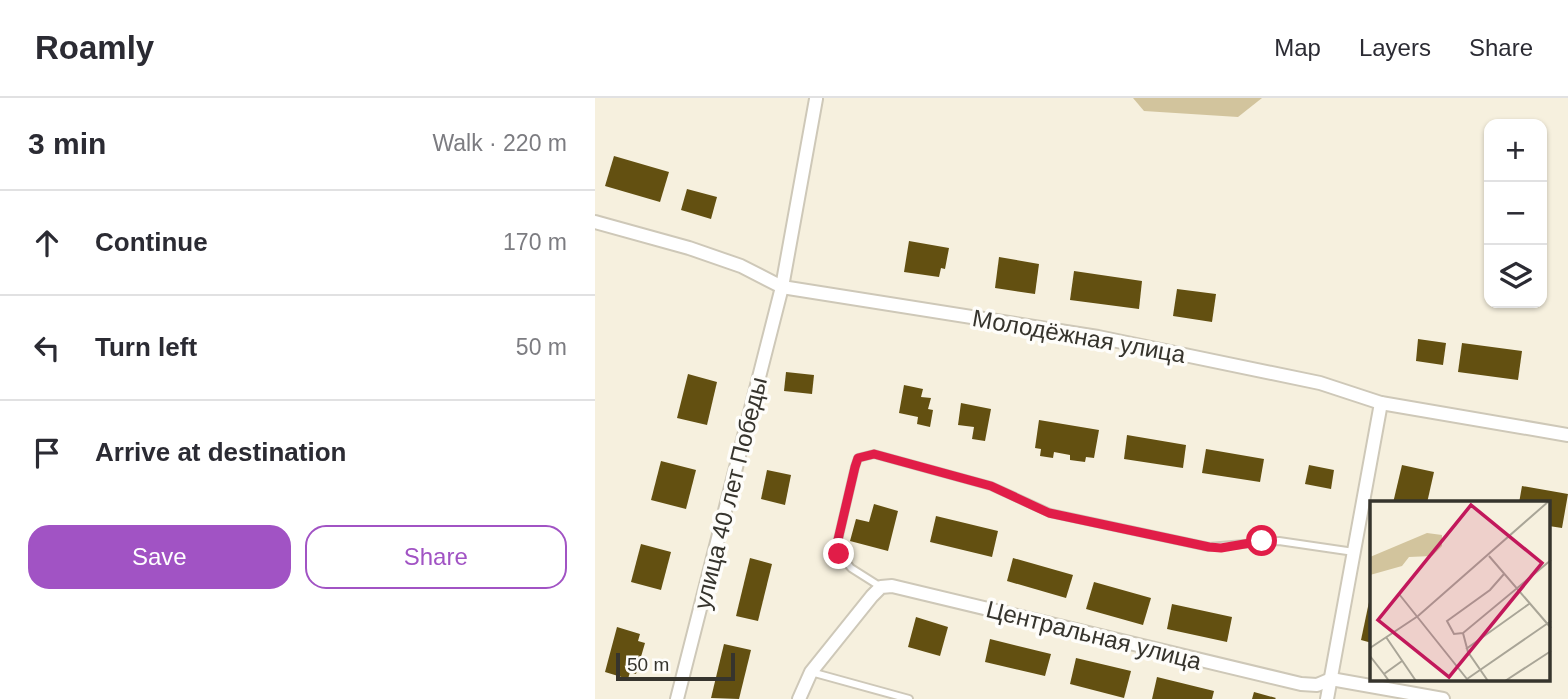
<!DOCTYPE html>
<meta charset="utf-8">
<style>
body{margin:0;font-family:Arial,sans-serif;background:#f7f7f7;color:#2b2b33}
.controls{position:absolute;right:21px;top:21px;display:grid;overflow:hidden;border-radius:14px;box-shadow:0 2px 5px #0004}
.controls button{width:63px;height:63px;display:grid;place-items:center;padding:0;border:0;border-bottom:2px solid #e1e1e2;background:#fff;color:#2b2b33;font:35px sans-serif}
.scale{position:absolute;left:21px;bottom:18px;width:119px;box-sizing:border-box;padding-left:7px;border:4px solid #36342d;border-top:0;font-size:19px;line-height:24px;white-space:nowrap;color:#36342d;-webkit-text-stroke:5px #fefdfa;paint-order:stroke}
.stop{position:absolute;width:21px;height:21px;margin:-16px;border:5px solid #e11d48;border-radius:50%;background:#fff}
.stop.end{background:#e11d48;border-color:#fff;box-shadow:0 2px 7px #0008}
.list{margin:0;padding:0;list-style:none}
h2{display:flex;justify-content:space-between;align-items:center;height:91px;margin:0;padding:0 28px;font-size:30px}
h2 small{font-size:23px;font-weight:400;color:#7c7c81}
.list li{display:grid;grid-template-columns:46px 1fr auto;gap:21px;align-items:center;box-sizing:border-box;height:105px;padding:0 28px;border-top:2px solid #e1e1e2}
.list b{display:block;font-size:26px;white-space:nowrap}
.list em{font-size:23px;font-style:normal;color:#7c7c81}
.actions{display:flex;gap:14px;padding:21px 28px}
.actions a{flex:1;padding:16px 0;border:2px solid #a153c4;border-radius:21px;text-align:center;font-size:24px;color:#a153c4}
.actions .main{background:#a153c4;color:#fff}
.icon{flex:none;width:38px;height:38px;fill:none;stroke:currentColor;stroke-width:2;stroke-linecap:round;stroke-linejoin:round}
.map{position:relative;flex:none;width:973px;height:601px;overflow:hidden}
header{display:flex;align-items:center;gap:42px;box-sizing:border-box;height:98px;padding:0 35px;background:#fff;border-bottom:2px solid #e1e1e2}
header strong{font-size:33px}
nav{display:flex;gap:38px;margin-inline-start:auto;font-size:24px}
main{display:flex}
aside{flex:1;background:#fff}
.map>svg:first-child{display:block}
.green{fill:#d2c49d}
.building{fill:#635011}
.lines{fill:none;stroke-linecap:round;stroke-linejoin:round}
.lane-casing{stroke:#cec8b8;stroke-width:10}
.street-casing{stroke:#cec8b8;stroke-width:16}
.lane{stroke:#fff;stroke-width:6}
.street{stroke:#fff;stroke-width:12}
.route{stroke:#e11d48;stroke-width:9}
.labels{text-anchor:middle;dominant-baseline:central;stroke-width:7;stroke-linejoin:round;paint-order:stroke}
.street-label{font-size:24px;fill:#36342d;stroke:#fefdfa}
.inset-road{fill:none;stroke:#a9a597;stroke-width:2}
.view{fill:#c2185b;fill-opacity:0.15;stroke:#c2185b;stroke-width:3.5}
.inset-edge{fill:none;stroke:#36342d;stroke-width:3.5}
</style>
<header>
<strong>Roamly</strong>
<nav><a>Map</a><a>Layers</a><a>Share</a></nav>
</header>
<main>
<aside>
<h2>3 min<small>Walk · 220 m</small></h2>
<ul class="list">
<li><svg class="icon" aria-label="ahead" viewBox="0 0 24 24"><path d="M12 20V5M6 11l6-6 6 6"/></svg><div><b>Continue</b></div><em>170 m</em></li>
<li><svg class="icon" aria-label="left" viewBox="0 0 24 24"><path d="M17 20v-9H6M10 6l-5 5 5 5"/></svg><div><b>Turn left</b></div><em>50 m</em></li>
<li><svg class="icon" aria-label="arrive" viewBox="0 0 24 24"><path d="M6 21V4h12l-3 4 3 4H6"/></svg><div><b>Arrive at destination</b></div></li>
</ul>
<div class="actions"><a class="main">Save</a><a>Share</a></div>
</aside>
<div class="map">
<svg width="973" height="601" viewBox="0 0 973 601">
<rect width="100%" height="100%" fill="#f6f0de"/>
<path class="green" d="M538,0H667L643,19L549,13Z"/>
<g class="building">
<path d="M19,58L74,74L65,104L10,88Z"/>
<path d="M92,91L122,99L116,121L86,112Z"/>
<path d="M314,143L354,150L350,171L346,170L344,179L309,174Z"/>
<path d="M404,159L444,166L440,196L400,190Z"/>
<path d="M479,173L547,183L544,211L475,202Z"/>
<path d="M582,191L621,196L617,224L578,218Z"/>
<path d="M823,241L851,245L848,267L821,263Z"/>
<path d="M867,245L927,253L923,282L863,274Z"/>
<path d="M191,274L219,277L217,296L189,293Z"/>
<path d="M93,276L122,284L112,327L82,320Z"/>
<path d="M309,287L328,291L326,299L336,300L333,311L338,312L335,329L322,326L323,319L304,315Z"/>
<path d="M366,305L396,311L390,343L377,341L379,329L363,327Z"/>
<path d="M444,322L504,332L499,360L491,359L490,364L475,362V357L459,354L458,360L445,358L446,351L440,350Z"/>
<path d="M532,337L591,347L588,370L529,361Z"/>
<path d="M611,351L669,361L665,384L607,375Z"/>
<path d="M66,363L101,372L91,411L56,402Z"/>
<path d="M714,367L739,372L736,391L710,386Z"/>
<path d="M807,367L839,374L832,405H798Z"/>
<path d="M172,372L196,377L190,407L166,401Z"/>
<path d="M927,388L973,396L967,430L954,428V405H924Z"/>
<path d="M279,406L303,413L293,453L255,443L261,421L274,424Z"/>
<path d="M341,418L403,433L397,459L335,444Z"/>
<path d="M46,446L76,454L66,492L36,484Z"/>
<path d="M155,460L177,466L163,523L141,518Z"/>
<path d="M418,460L478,477L471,500L412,483Z"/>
<path d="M499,484L556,500L548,527L491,511Z"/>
<path d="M774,504H777V545L766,542Z"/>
<path d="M577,506L637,519L632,544L572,531Z"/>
<path d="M321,519L353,529L345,558L313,549Z"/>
<path d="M22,529L45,536L43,543L50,545L41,576L35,574L33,581L10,574Z"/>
<path d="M395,541L456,556L450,578L390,564Z"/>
<path d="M129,546L156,552L144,601L116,600Z"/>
<path d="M481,560L536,573L529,600L475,586Z"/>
<path d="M562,579L619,593L617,601H557Z"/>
<path d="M659,594L681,600L680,601H657Z"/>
</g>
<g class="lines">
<defs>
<g id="lane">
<path d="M286,489L256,470L245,456L242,446L260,369L263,360L279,356L396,388L455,415L614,449L684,443L759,454"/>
<path d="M216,574L314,601"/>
</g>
<g id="street">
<path d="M0,124L94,150L146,168L187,189L503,239L725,285L786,305L973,337"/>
<path d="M82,601L187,189L221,1"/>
<path d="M204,601L216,574L277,498L286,489L297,488L706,586L722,587L736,581L848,601"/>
<path d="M732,601L786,305"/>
</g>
</defs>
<use href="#lane" class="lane-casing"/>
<use href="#street" class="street-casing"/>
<use href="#lane" class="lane"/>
<use href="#street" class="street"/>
</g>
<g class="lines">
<path class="route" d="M244,456L242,446L260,369L263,360L279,356L396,388L454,415L614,449L626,450L667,443"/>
</g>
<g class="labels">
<g class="street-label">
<text transform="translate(484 238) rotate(10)">Молодёжная улица</text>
<text transform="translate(135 395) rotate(-76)">улица 40 лет Победы</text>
<text transform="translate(499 537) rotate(14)">Центральная улица</text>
</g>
</g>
<g transform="translate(775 403)">
<rect width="180" height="180" fill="#f6f0de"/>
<path d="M57,32L72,34V45L62,55L39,56L32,65L0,74V56Z" fill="#d2c49d"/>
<path class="inset-road" d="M119,55L181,127M29,93L97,178L181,120M93,132L84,133L77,120L120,89L134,73M16,136L46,180M0,147L48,115L179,0M96,148L159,103M0,155L14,173M19,180L14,173L32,160M118,180L98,151L93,132L181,59M135,180L181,150"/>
<path class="view" d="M101,4L172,62L79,176L8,119Z"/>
<rect width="180" height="180" class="inset-edge"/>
</g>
</svg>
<div class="controls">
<button>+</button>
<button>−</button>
<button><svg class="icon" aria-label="layers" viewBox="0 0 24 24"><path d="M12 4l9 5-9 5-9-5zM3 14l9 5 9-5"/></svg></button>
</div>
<div class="scale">50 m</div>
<div class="stop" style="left:667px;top:443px"></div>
<div class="stop end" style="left:244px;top:456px"></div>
</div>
</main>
